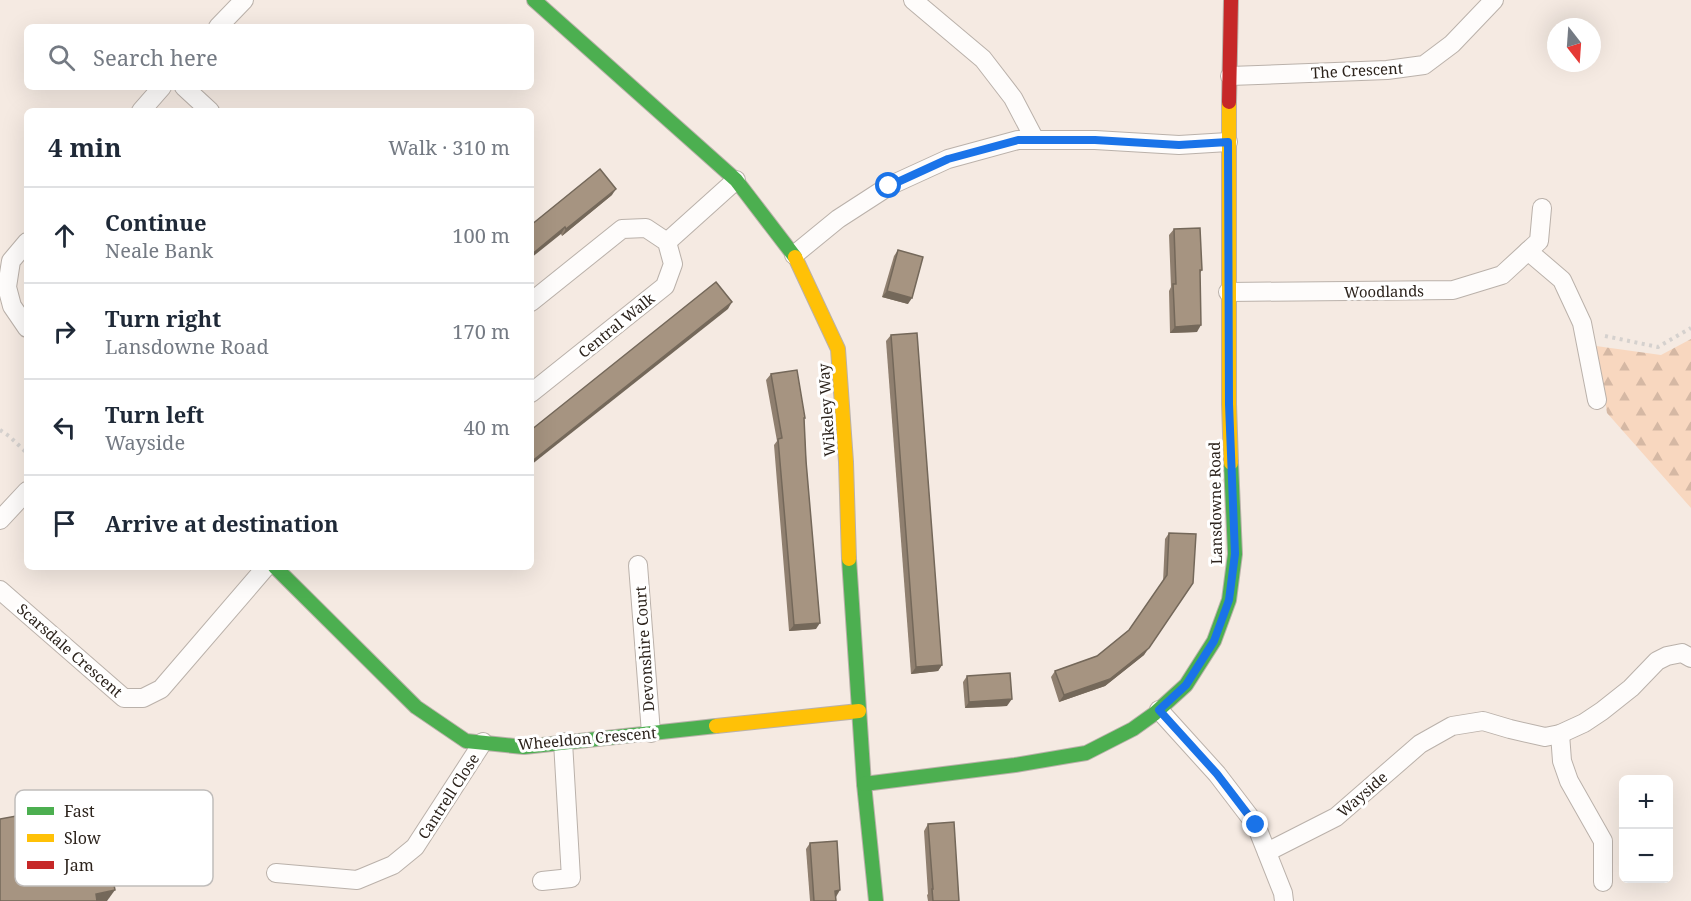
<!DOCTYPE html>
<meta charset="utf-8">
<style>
body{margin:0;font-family:"Noto Serif",serif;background:#f6f6f7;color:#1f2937}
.controls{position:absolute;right:18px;bottom:18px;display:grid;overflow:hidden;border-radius:9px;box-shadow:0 6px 24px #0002}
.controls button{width:54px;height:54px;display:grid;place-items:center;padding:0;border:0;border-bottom:2px solid #e0e1e3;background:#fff;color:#1f2937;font:30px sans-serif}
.compass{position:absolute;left:1547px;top:18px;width:54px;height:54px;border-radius:50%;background:#fff;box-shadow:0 6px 24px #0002;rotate:163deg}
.stop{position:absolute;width:18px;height:18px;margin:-14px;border:4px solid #1a73e8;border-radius:50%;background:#fff}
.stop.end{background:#1a73e8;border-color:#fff;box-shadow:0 2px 6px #0008}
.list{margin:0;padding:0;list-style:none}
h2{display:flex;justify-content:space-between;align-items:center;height:78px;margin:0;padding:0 24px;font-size:26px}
h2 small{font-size:20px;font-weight:400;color:#747a83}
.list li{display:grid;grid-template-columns:39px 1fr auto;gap:18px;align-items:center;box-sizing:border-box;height:96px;padding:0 24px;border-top:2px solid #e0e1e3}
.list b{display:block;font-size:22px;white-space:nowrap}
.list p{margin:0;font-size:20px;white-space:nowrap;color:#747a83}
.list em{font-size:20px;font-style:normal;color:#747a83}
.icon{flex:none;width:33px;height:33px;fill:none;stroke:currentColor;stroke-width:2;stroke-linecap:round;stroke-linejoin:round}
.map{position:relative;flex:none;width:1691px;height:901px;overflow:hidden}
.search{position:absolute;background:#fff;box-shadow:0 6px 24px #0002;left:24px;top:24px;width:510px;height:66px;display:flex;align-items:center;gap:15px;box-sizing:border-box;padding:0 21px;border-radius:9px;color:#747a83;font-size:22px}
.panel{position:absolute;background:#fff;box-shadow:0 6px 24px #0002;left:24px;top:108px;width:510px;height:462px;border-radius:9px}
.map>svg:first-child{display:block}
.forest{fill:url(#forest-firs)}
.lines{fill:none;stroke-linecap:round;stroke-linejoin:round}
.street-casing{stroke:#bab1aa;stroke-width:20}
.fast-casing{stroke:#bab1aa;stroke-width:16}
.slow-casing{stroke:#bab1aa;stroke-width:16}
.jam-casing{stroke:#bab1aa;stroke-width:16}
.path{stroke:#d5d1ce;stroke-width:4;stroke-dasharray:3 4.5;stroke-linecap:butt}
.street{stroke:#fefcfb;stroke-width:18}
.fast{stroke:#4caf50;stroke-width:14}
.slow{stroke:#ffc107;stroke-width:14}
.jam{stroke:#c62828;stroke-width:14}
.wall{fill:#8f7f6f}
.shaded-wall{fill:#74685a}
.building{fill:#a69481;stroke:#74685a;stroke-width:1.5}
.route{stroke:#1a73e8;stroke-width:8}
.labels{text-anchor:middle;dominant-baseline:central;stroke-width:6;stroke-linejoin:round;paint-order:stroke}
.street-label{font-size:15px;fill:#2c231c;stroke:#fff}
.key{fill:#fff;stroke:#c0bdbb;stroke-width:1.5}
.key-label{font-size:16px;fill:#2c231c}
</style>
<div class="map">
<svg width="1691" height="901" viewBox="0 0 1691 901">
<defs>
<pattern id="forest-firs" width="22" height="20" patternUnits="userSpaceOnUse" patternTransform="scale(1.5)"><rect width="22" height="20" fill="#f8d7bf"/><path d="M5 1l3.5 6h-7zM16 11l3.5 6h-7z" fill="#d5b8a4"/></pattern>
</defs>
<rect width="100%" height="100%" fill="#f5eae2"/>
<path class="forest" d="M1691,339V508L1607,413L1596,346L1661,355Z"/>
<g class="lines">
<defs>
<g id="street">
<path d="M913,0L983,59L1013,98L1035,140"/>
<path d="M218,27L244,0"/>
<path d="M1230,76L1387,70L1424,65L1452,44L1494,0"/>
<path d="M184,87L210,111"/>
<path d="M141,111L162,87"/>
<path d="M27,242L11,261L7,287L12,306L27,328"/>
<path d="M667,242L736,180"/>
<path d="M1528,251L1562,280L1582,323L1597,400"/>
<path d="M794,255L838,219L889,186L948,159L1018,140H1095L1179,145L1228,142"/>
<path d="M1228,292L1453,290L1502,275L1539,241L1542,208"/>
<path d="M531,302L622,229L646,228L667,242L673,264L665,286L531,393"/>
<path d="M0,520L27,491"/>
<path d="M638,565L651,733"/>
<path d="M0,590L124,698H143L161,689L266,567"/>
<path d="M1159,710L1217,774L1256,825L1283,893L1284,901"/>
<path d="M1560,734L1562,761L1569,781L1603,841V882"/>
<path d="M1267,852L1336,817L1420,744L1452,726L1483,721L1510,729L1545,737L1560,734L1584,723L1602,711L1631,688L1657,661L1667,656L1682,653L1691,658"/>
<path d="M276,873L357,880L393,865L415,847L483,742"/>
<path d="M542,881L571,878L563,742"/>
</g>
<g id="fast">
<path d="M534,0L736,180L795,257"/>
<path d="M849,559L864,784L876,901"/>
<path d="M275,567L416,707L466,741L524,747L716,726"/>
<path d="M864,784L1015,765L1086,753L1133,729L1154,714L1186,685L1214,641L1229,600L1235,554L1231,463"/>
</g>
<g id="slow">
<path d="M1229,102V404L1231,463"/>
<path d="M795,257L838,349L846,462L849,559"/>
<path d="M716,726L859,711"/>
</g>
<path id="jam" d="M1229,102L1231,0"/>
</defs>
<use href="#street" class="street-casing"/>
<use href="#fast" class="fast-casing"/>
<use href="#slow" class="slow-casing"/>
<use href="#jam" class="jam-casing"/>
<g class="path">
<path d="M1605,336L1658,347L1691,328"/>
<path d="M0,430L9,436L27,453"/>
</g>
<use href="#street" class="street"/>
<use href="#fast" class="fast"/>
<use href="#slow" class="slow"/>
<use href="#jam" class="jam"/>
</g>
<g class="wall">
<path d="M612,195L562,236L561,234L531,225Z"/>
<path d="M1174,229L1202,270L1200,273L1197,332L1170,333L1169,291L1171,287L1169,235Z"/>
<path d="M898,250L908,304L882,297L894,256Z"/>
<path d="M891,335L942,665L938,671L911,674L886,341Z"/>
<path d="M771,374L804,420L816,629L789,631L774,445L777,441L766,380Z"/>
<path d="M1169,533L1196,534L1144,655L1105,686L1059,702L1051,677L1055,671L1097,656L1129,630L1163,582L1165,539Z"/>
<path d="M967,676L1007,706L965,708L963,682Z"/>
<path d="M928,824L959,901H928L927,895L928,894L924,831Z"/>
<path d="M810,843L836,897V901H810L806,849Z"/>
</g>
<g class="shaded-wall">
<path d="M616,189L612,195L562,236L566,229Z"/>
<path d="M565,227L561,234L531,258V255Z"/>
<path d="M887,291L912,298L908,304L882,297Z"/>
<path d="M732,302L728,309L531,465V462Z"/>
<path d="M1201,325L1197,332L1170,333L1175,327Z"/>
<path d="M820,623L816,629L789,631L794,625Z"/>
<path d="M1149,648L1144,655L1105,686L1059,702L1064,695Z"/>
<path d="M942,665L938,671L911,674L916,667Z"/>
<path d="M1012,699L1007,706L965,708L969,702Z"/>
<path d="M115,890L107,901H91L96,894Z"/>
<path d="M840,890L836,897L835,891Z"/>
</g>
<g class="building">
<path d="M600,169L616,189L566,229L565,227L531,255V225Z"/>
<path d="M1200,228L1202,270H1200L1201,325L1175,327L1173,284H1176L1174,229Z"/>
<path d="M898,250L923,257L912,298L887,291Z"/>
<path d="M716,282L732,302L531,462V430Z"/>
<path d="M917,333L942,665L916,667L891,335Z"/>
<path d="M797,370L805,418H804L806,461L820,623L794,625L778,439L782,438L771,374Z"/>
<path d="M1169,533L1196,534L1193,583L1149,648L1110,679L1064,695L1055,671L1097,656L1129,630L1167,575Z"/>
<path d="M1010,673L1012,699L969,702L967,676Z"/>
<path d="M98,801L115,890L96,894L97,901H0V819Z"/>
<path d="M954,822L959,901H933L932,889H933L928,824Z"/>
<path d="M837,841L840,890L835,891L836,901H814L810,843Z"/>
</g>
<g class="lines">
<path class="route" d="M889,186L948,159L1018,140H1095L1179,145L1228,142L1229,404L1235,554L1229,600L1214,641L1186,685L1159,710L1217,774L1256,825"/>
</g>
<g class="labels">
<g class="street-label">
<text transform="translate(1357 70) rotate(-3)">The Crescent</text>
<text transform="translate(1384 291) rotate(-1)">Woodlands</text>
<text transform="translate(616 325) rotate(-39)">Central Walk</text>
<text transform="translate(826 410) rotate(-94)">Wikeley Way</text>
<text transform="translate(1215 503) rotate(-91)">Lansdowne Road</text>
<text transform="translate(644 649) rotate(-94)">Devonshire Court</text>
<text transform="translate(70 650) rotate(41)">Scarsdale Crescent</text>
<text transform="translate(587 738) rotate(-5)">Wheeldon Crescent</text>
<text transform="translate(1362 794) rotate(-41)">Wayside</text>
<text transform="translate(448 796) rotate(-57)">Cantrell Close</text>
</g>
</g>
<rect x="15" y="790" width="198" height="96" rx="9" class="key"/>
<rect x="27" y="807" width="27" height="8" fill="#4caf50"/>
<rect x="27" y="834" width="27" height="8" fill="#ffc107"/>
<rect x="27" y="861" width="27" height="8" fill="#c62828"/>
<g class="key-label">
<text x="64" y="817">Fast</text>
<text x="64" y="844">Slow</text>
<text x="64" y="871">Jam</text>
</g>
</svg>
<div class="controls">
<button>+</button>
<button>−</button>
</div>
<svg class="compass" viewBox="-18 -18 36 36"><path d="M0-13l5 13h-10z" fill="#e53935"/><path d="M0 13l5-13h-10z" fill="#747a83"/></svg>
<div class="stop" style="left:889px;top:186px"></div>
<div class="stop end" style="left:1256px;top:825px"></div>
<div class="search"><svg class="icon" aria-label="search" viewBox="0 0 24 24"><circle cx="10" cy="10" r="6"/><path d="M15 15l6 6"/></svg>Search here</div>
<section class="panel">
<h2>4 min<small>Walk · 310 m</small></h2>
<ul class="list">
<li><svg class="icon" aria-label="ahead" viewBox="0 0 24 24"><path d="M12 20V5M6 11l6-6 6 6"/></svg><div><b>Continue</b><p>Neale Bank</p></div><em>100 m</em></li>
<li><svg class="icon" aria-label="right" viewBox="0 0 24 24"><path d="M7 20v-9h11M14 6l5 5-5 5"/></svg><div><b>Turn right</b><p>Lansdowne Road</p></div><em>170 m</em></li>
<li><svg class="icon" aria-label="left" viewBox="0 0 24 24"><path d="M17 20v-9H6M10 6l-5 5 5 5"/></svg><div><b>Turn left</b><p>Wayside</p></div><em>40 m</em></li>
<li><svg class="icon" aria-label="arrive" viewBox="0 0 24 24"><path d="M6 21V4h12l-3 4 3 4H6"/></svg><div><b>Arrive at destination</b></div></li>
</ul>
</section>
</div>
